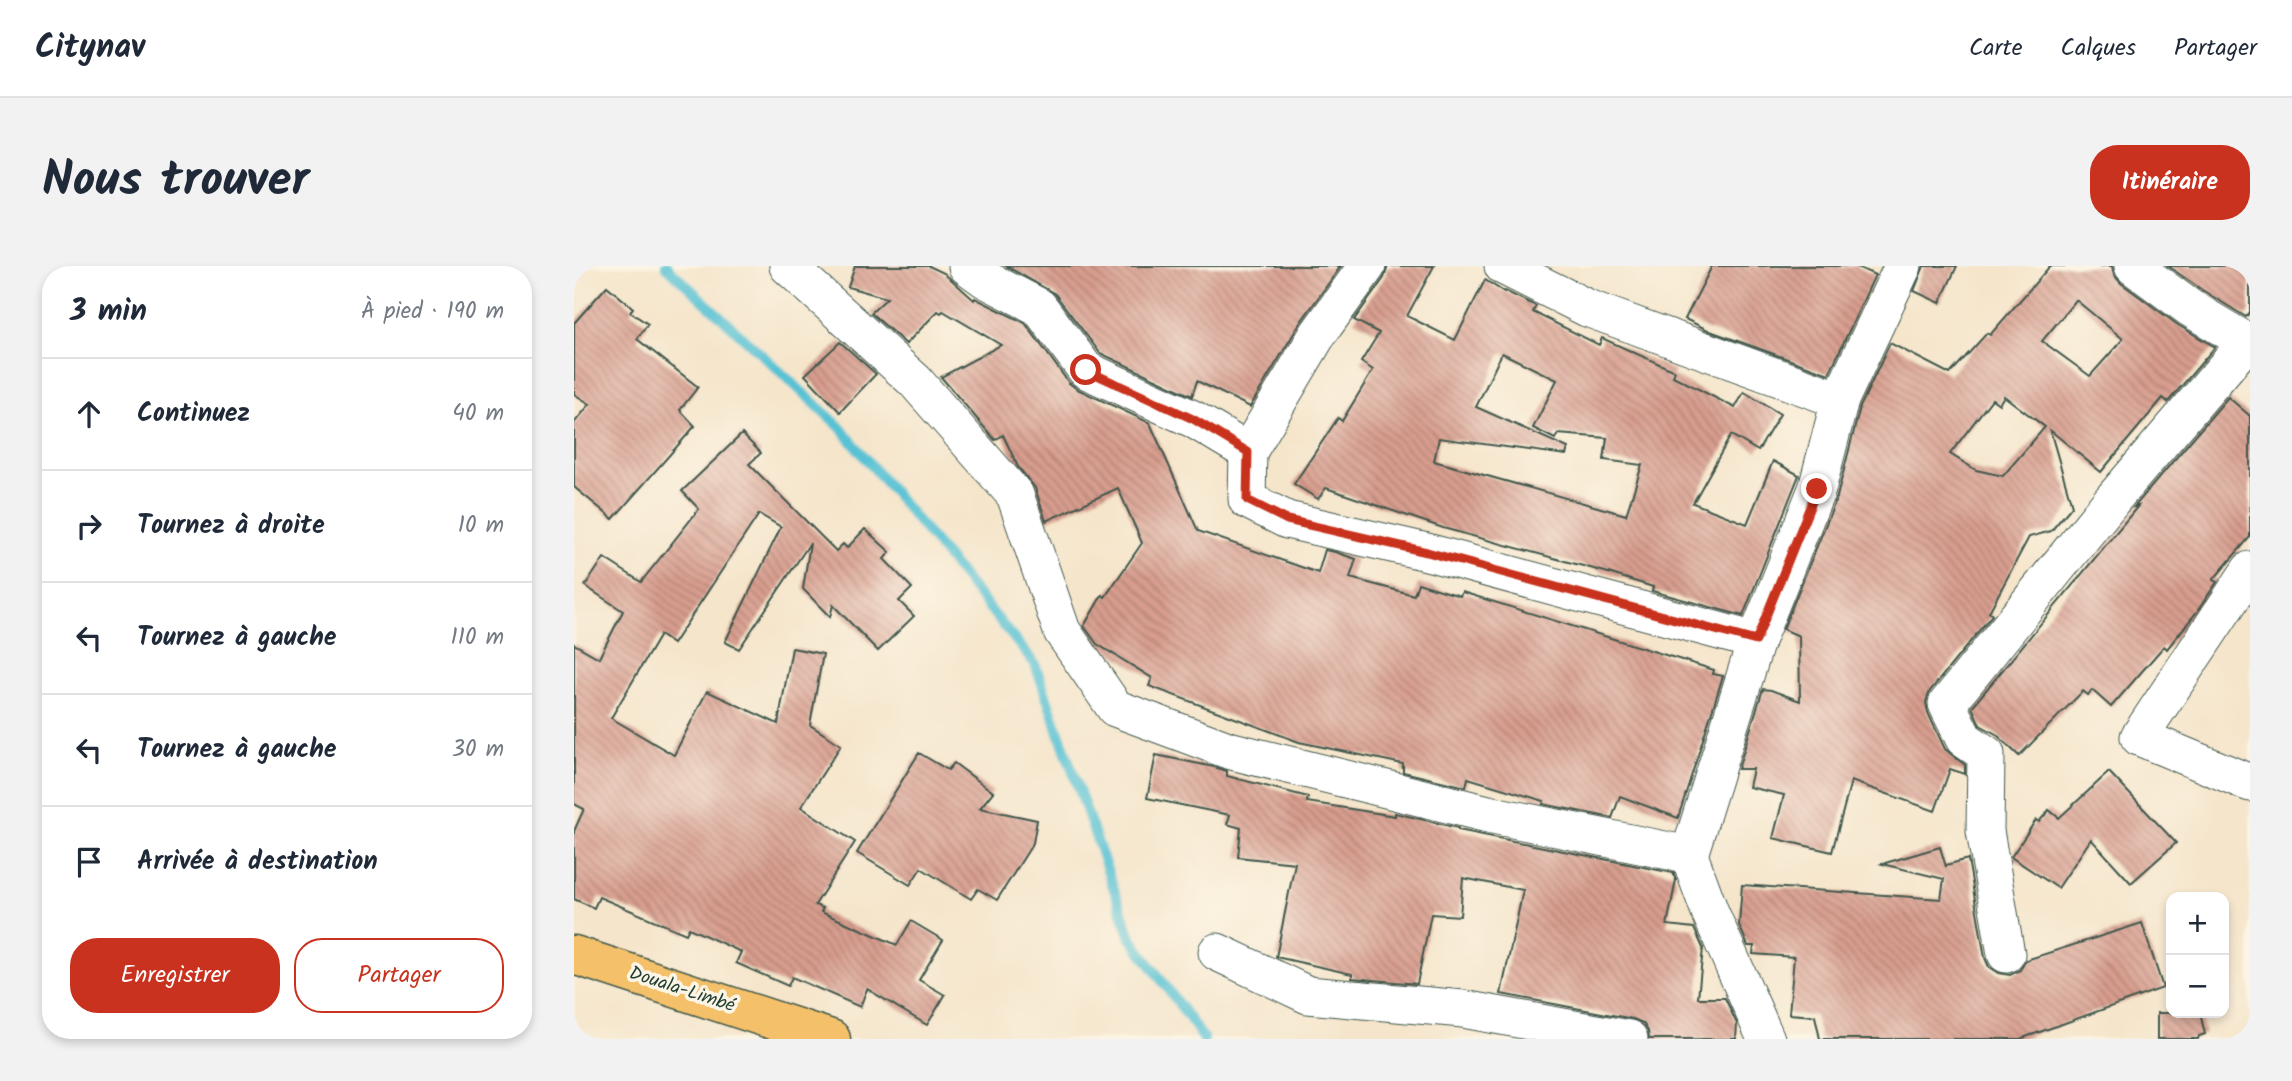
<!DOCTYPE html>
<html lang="fr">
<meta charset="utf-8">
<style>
body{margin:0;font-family:Kalam,sans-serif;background:#f2f2f3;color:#1f2937}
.controls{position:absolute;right:21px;bottom:21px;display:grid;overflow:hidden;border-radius:14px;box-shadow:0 4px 10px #0003}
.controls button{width:63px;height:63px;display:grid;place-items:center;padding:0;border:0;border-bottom:2px solid #e0e1e3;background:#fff;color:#1f2937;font:35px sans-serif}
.stop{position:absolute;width:21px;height:21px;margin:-16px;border:5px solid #c8321e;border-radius:50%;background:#fff}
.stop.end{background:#c8321e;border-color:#fff;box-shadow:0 2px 7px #0008}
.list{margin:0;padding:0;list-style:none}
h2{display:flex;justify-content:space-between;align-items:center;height:91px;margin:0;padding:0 28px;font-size:30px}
h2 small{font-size:23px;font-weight:400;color:#747a83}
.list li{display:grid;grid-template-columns:46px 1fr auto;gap:21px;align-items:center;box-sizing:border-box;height:112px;padding:0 28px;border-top:2px solid #e0e1e3}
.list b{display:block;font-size:26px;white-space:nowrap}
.list em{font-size:23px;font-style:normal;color:#747a83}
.actions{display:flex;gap:14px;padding:21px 28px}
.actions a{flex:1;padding:16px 0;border:2px solid #c8321e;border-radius:28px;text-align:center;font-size:24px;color:#c8321e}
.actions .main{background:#c8321e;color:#fff}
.icon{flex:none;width:38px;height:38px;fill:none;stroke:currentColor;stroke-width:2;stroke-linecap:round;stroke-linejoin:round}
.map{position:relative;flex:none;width:1676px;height:773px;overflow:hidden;border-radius:28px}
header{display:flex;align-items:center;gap:42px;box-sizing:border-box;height:98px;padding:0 35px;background:#fff;border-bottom:2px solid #e0e1e3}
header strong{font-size:33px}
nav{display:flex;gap:38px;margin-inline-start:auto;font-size:24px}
.intro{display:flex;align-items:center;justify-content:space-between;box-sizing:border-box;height:168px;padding:0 42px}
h1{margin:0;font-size:49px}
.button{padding:18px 32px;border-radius:28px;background:#c8321e;color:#fff;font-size:24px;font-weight:700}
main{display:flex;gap:42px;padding:0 42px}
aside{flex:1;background:#fff;border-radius:28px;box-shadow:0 4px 10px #0003}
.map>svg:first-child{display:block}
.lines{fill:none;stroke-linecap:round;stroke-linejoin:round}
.stream{stroke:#58c2d4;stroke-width:10}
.building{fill:url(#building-back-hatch);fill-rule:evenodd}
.minor-casing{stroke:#3f564b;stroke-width:39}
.highway-casing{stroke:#3f564b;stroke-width:41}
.minor{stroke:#fff;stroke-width:37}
.highway{stroke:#f4c16a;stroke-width:38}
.route{stroke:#c8321e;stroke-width:9}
.labels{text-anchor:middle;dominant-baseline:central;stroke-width:7;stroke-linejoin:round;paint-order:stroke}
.street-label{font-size:19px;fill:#1f3d34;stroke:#fcf5e5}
</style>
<header>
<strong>Citynav</strong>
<nav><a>Carte</a><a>Calques</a><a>Partager</a></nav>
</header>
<div class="intro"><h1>Nous trouver</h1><a class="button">Itinéraire</a></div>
<main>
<aside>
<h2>3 min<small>À pied · 190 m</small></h2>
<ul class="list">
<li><svg class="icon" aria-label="ahead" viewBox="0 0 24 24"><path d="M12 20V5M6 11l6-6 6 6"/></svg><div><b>Continuez</b></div><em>40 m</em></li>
<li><svg class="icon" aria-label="right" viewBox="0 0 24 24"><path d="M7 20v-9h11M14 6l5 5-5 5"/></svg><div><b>Tournez à droite</b></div><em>10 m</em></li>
<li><svg class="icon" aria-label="left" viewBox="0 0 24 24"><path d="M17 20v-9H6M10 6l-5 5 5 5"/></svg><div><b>Tournez à gauche</b></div><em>110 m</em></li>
<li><svg class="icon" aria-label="left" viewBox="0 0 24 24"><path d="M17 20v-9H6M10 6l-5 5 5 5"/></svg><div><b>Tournez à gauche</b></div><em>30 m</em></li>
<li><svg class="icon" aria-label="arrive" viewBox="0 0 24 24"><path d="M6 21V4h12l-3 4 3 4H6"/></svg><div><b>Arrivée à destination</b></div></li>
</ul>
<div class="actions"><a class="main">Enregistrer</a><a>Partager</a></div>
</aside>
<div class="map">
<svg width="1676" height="773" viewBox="0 0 1676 773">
<defs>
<pattern id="building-back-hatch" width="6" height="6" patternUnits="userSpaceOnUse" patternTransform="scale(1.75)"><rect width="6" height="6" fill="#d89d8e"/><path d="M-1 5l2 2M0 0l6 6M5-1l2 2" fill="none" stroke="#af8175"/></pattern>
</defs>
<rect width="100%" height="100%" fill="#fcf5e5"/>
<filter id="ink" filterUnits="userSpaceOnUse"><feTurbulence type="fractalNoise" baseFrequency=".0143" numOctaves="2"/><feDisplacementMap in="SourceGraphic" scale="14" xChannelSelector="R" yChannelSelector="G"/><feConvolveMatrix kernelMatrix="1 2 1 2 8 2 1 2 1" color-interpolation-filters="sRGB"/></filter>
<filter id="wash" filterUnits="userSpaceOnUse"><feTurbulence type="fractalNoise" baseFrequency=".00686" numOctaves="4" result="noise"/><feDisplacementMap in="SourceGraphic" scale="28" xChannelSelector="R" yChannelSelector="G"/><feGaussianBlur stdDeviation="1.57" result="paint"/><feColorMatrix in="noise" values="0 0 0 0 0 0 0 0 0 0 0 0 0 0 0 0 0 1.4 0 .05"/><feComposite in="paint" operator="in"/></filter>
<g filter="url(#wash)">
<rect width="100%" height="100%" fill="#f5e5cb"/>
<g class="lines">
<path class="stream" d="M92,0L266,161L461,398L557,672L630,773"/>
</g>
<g id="blocks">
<g class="building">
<path d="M281,0H355L370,7L400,34L401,32L451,57L495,117L503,123L576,157L624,265L744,307L751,284L761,286L782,293L776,312L840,329L844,317L886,330L888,326L1140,404L1139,408L1149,410L1104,552L1046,530L1038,552L969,538L970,535L894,512L892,521L829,506V498L725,476L575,420L578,412L523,378L510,360L528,329L531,331L568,277L544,222L472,255L461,222L444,201L429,169L421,174L367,111L427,79L369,45L367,47L364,45L332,78L297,47L313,32L274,21Z"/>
<path d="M432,0H767L726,57L676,141L623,115L618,130L526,87L481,28Z"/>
<path d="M814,0H860L833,50L881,74L911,14L930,26L931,25L962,40L959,46L1025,79L1028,72L1101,105L1099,110L1161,142L1170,126L1206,148L1184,185L1157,169L1119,237L1173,258L1199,195L1225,209L1169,350L1078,325L1079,321L1031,306L869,262L752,222L744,233L720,218L764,152L768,155L799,104L787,96L805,67L780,54L810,12ZM928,87L983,114L959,162L981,173L984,168L1033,172L1030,194L1068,199L1052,249L860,195L865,172L992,189L994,182L902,141Z"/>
<path d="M1138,0H1281L1301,9L1255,108L1136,65L1111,53Z"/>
<path d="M1350,0H1383L1366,37L1340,25Z"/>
<path d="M1476,0H1538L1540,9L1547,17L1604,59L1641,81L1594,136L1589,132L1527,206L1476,164L1498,240L1477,265L1455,271L1415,346L1418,349L1356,425L1352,436L1354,447L1371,483L1391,499V508L1376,503L1361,545L1277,515L1258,586L1199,572L1210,529L1175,521L1179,503H1164L1189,423L1197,424L1226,435L1225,370L1209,363L1263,231L1286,141L1316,77L1376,108L1413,67L1416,69ZM1502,34L1549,73L1516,110L1468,75ZM1430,130L1471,161L1429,210L1402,204L1376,188L1418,133L1425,138Z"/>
<path d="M1594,0H1676V46L1672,51L1628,24Z"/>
<path d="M33,20L59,42L56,46L74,58L63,73L124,121L106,144L121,160L39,253L0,221V157L16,138L0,128V57Z"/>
<path d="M266,76L302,108L266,146L231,109Z"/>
<path d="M1654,131L1676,150V271L1639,314L1643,316L1622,347L1593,383L1590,380L1537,441L1518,424L1514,429L1509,425L1445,490L1422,468L1406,459L1398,441L1564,240L1560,241Z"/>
<path d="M168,168L187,187L175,198L262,285L269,278L273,282L291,263L316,286L310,293L338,322L325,335L340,350L304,385L259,339L256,351L229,323L236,277L165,383L151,376L207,261L185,248L99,378L86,369L37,452L100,489L133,425L204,458L218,382L249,388L236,459L267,479L227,541L281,576L241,639L249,642L247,646L323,679L337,655L369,674L345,714L371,729L353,759L293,723L286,741L218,711L214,720L162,697L167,686L115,662L112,668L25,631L20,642L0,633V565L10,543L0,538V378L25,392L49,345L11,320L30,292L67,316L125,243L108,225Z"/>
<path d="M345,487L374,504L380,497L419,526L406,542L463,554L459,577L423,634L404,623L397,633L347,602L336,619L283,587Z"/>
<path d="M582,489L640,501L653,505V510L734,531L733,536L821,550V547L884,562V564L1099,607L1102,614L1093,659L1120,662L1129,682L1124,732H1151L1163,758L1162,773H1075L1074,765L1069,757L1059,753L927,728L949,624L889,612L886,650L857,648L843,718L778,712V708L702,691L721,597L664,591L667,562L653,558L656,549L573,532Z"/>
<path d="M1535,506L1602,577L1557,617L1517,573L1484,622L1437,591L1462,554L1465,556L1475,544L1485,552Z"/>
<path d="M1366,581L1372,601V599L1394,593L1411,692L1415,701L1424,707L1436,709L1446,704L1452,694L1568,657L1589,722L1446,773H1246L1241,750L1215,748L1220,691L1179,688L1180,680H1174L1165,659L1168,619L1367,633L1370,613L1308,598Z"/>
<path d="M1583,747H1626L1631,768L1625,770L1624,773H1583Z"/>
</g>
</g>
</g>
<g filter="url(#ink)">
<use href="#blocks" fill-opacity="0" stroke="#3f564b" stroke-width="2"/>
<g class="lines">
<defs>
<g id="minor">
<path d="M214,0L341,115L441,229L488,365L541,442L654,484L914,548L1115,589L1136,646L1192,773"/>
<path d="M393,0L411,13L465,41L512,104L619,153L674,186L744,68L793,0"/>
<path d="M929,0L1013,42L1266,134L1243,223L1182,375L1115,589"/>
<path d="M1559,0L1616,42L1673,76L1676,74"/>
<path d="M1266,134L1329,0"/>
<path d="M674,186L673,234L713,254L853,286L1182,375"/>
<path d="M1676,304L1565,471L1676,517"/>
<path d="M643,686L734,729L889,743L1055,773"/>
<path d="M1432,688L1411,565L1412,488L1390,473L1373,438L1538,234L1673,76L1676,81"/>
</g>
<path id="highway" d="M0,689L257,773"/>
</defs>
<use href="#minor" class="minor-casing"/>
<use href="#highway" class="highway-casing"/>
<use href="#minor" class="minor"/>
<use href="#highway" class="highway"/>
</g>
</g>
<g class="lines" filter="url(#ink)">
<path class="route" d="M512,104L619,153L674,186L673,234L713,254L853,286L1182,375L1243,223"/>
</g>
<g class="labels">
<g class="street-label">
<text transform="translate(108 724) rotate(18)">Douala-Limbé</text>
</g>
</g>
</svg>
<div class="controls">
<button>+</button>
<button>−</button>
</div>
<div class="stop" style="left:512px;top:104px"></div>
<div class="stop end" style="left:1243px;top:223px"></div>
</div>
</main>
